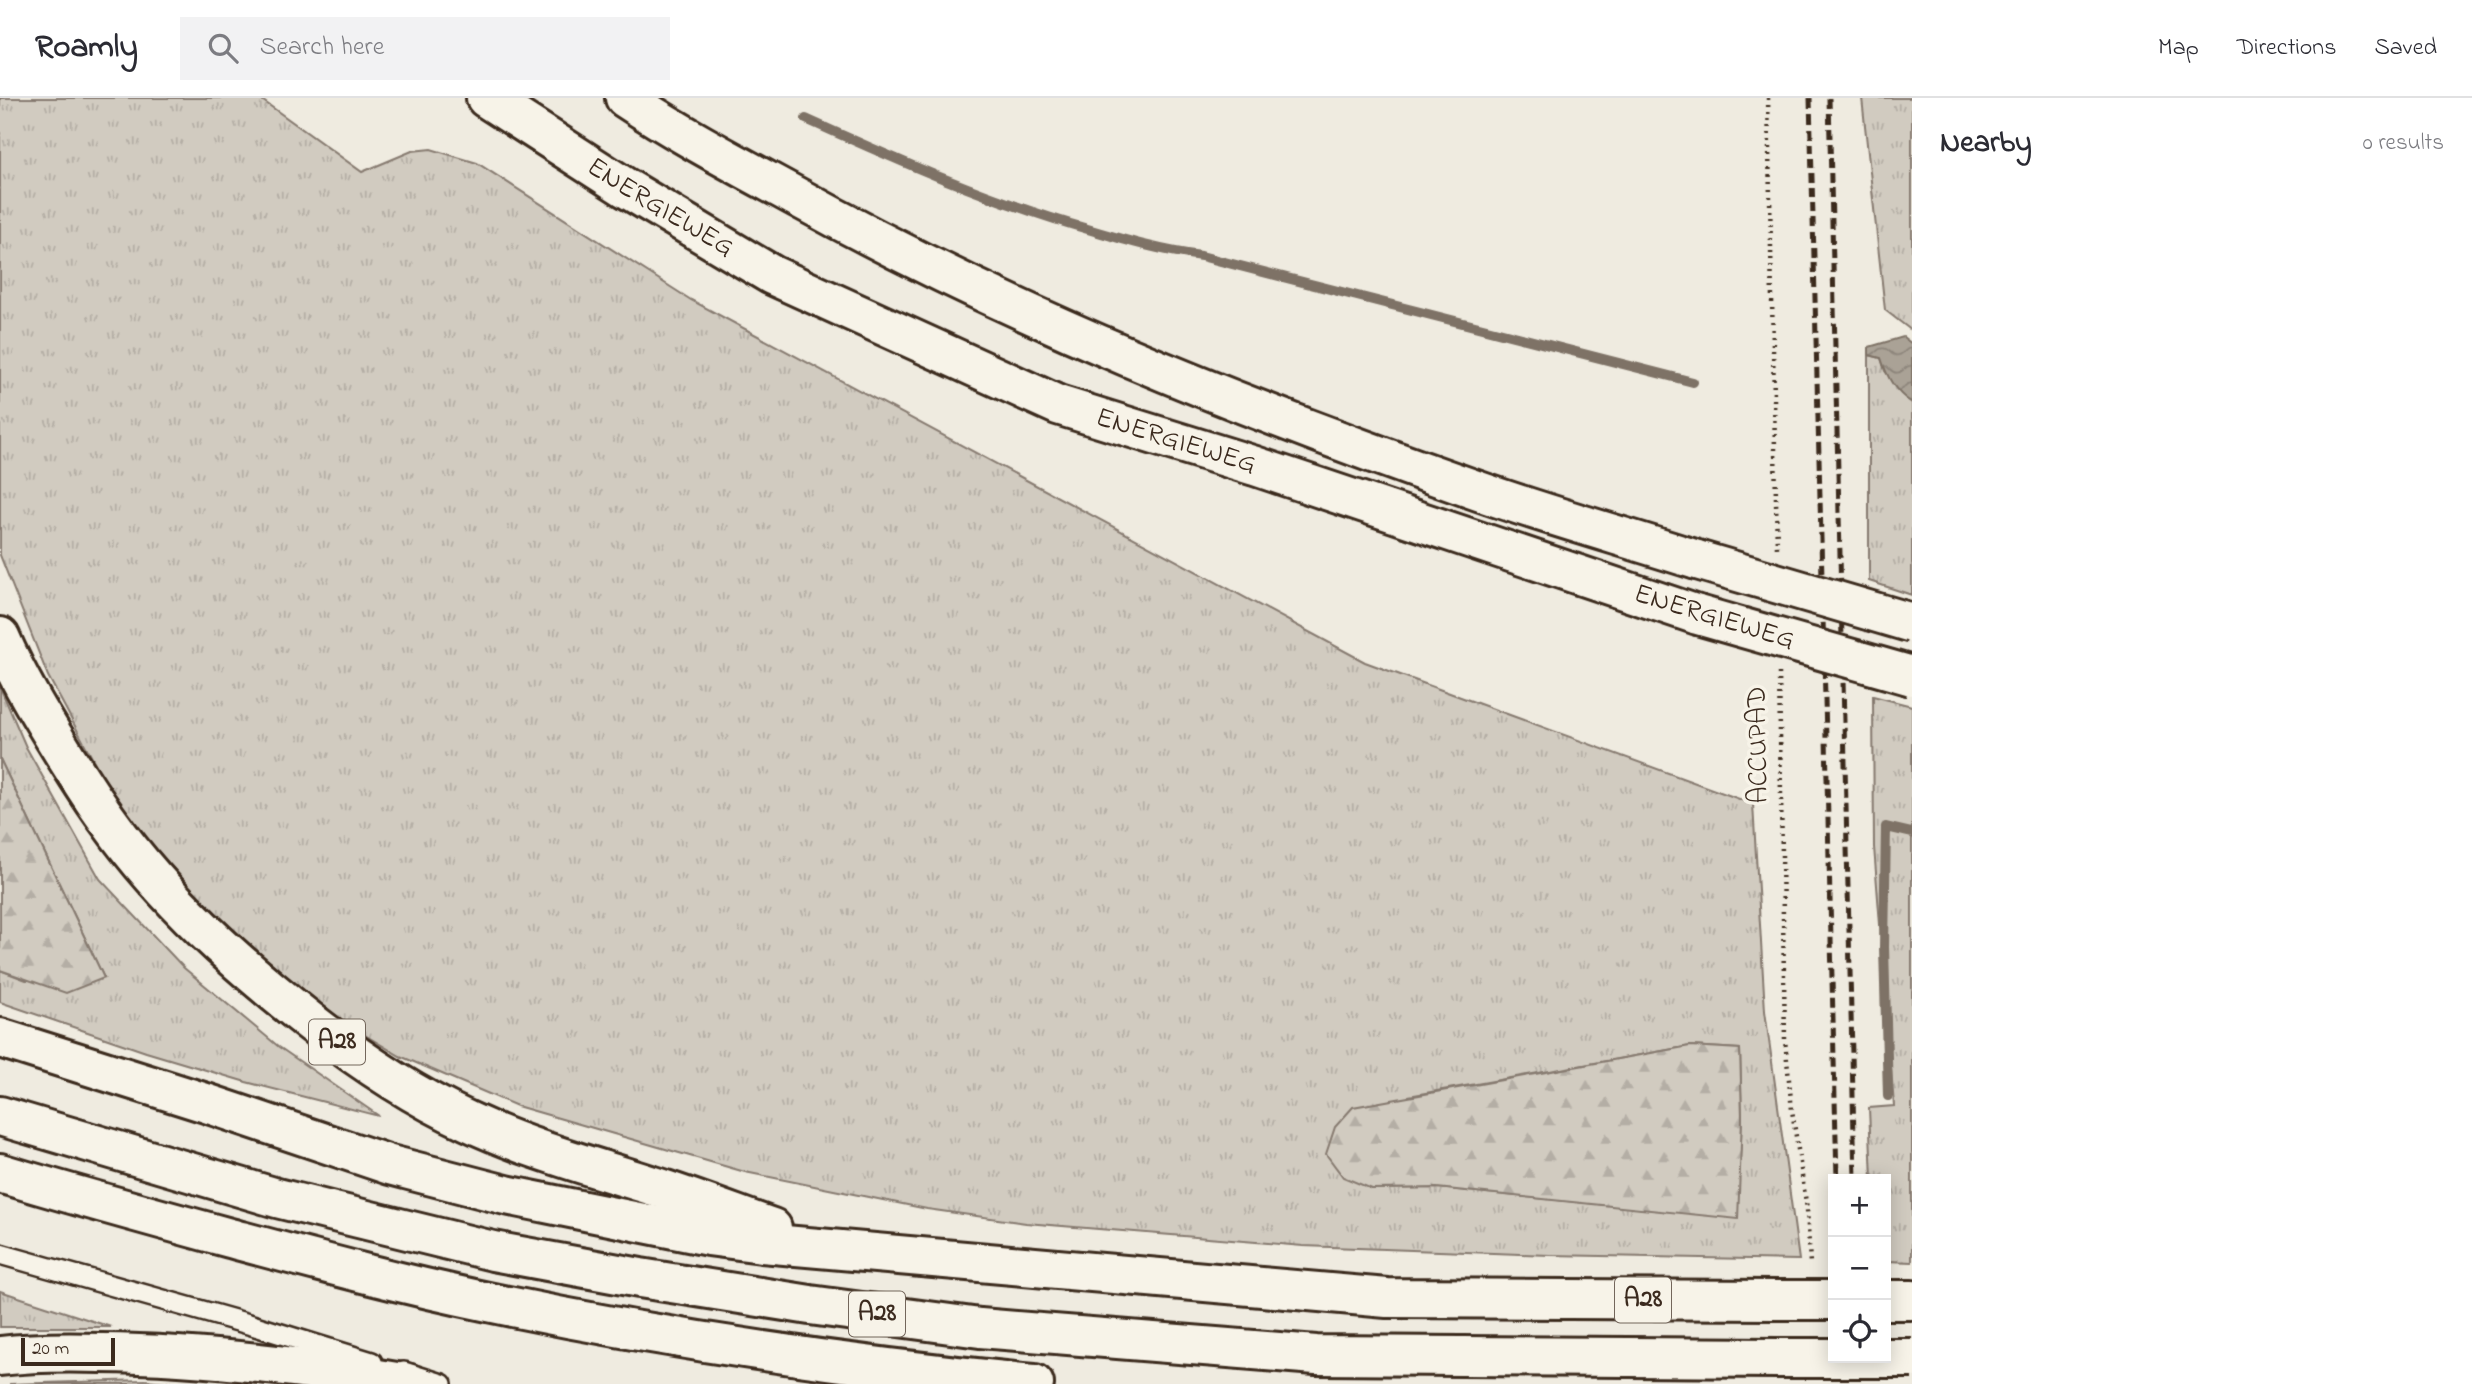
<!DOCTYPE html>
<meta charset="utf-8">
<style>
body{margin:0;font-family:"Indie Flower",sans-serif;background:#f2f2f3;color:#2b2b33}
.controls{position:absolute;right:21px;bottom:21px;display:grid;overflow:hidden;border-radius:0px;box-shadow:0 4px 18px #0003}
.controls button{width:63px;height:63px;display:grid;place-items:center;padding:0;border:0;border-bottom:2px solid #e1e1e2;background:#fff;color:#2b2b33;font:35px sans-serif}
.scale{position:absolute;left:21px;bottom:18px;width:94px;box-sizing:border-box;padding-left:7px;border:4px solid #3b2a1e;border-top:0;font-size:19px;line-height:24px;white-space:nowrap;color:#3b2a1e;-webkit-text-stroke:5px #f7f3e8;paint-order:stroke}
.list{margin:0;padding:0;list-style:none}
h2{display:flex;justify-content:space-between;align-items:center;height:91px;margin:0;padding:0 28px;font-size:30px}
h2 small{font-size:23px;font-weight:400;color:#7c7c81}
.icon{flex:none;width:38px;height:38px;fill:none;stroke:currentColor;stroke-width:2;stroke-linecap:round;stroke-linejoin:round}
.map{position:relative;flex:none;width:1912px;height:1286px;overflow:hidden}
header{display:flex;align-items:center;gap:42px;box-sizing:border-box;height:98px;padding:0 35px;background:#fff;border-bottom:2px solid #e1e1e2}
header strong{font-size:33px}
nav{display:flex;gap:38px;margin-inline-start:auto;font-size:24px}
.search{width:490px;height:63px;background:#f2f2f3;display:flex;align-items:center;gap:18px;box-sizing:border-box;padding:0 24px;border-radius:0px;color:#7c7c81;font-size:26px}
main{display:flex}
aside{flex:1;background:#fff}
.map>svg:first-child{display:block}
.grass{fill:url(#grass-tufts);stroke:#867a6f;stroke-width:2;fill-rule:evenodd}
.forest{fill:url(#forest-firs);stroke:#867a6f;stroke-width:2}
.water{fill:url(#water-waves);stroke:#7e7266;stroke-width:2}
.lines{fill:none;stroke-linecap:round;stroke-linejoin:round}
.stream{stroke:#7e7266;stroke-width:10}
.lane-casing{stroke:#3b2a1e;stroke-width:24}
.secondary-casing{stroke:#3b2a1e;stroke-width:44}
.highway-casing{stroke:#3b2a1e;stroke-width:44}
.path{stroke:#3b2a1e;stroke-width:4.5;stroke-dasharray:2 5;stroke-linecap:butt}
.lane{stroke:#f7f3e8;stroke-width:19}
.secondary{stroke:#f7f3e8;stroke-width:38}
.highway{stroke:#f7f3e8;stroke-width:38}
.rail{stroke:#3b2a1e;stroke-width:5;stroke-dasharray:10 5;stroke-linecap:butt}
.secondary-bridge-casing{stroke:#3b2a1e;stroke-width:44;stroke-linecap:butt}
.highway-bridge-casing{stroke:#3b2a1e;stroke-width:44;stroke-linecap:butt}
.secondary-bridge{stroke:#f7f3e8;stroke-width:38}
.highway-bridge{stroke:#f7f3e8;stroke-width:38}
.labels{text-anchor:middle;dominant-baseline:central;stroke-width:7;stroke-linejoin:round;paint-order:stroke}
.shield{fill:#f7f3e8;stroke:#73665b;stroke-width:2}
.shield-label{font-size:26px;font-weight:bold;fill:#3b2a1e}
.street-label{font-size:28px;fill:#3b2a1e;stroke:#f7f3e8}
</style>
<header>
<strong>Roamly</strong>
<div class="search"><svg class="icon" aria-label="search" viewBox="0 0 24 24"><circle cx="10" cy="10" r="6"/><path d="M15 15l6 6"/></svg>Search here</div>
<nav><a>Map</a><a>Directions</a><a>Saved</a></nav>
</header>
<main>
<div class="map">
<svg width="1912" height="1286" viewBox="0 0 1912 1286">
<defs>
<pattern id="grass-tufts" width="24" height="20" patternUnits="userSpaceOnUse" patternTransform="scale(1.75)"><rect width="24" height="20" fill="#d1cbc0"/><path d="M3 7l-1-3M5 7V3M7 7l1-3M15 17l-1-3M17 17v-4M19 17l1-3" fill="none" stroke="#b4aea5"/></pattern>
<pattern id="forest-firs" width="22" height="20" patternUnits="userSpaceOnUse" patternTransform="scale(1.75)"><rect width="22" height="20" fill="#d1cbc0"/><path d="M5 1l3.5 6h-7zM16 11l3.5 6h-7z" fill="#b4aea5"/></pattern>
<pattern id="water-waves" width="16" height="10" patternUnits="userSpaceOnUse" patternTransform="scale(1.75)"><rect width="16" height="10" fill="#aaa296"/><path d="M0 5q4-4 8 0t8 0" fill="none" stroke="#8c847a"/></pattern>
</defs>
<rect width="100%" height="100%" fill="#efebe0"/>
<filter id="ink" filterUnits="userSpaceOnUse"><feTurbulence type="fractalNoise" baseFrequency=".0143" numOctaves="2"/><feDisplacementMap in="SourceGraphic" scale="14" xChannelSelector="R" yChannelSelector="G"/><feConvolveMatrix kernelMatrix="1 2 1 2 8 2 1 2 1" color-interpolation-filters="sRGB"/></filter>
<g filter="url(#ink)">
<g class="grass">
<path d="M0,0H259L362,74L412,53L431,51L477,65L691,202L1365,564L1753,706L1765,913L1799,1162L1550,1157L1303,1148L1026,1125L927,1111L745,1074L517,1008L400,958L353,930L302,894L272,870L208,810L142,735L103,680L48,578L0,457ZM1690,948L1740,951L1742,1020L1737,1120L1437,1090L1372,1091L1409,998Z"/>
<path d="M1862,0H1912V233L1885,212Z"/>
<path d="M1869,257L1881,260L1885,273L1912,305V497L1869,483Z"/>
<path d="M0,589L26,649L100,781L184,870L279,949L379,1018L246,984L146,954L0,904V872L26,882L104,880L0,661Z"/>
<path d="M1873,598L1912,608V1164L1886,1163V1081H1872L1869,1010L1894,1008L1874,749Z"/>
<path d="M0,1193L111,1229H0Z"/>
<path d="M145,1282L186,1286H9Z"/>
</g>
<g class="forest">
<path d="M0,661L104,880L66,895L0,872Z"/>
<path d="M1690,948L1740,951L1742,1020L1738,1121L1437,1090L1372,1091L1343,1079L1326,1056L1335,1029L1353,1009Z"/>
</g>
<path class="water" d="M1903,239L1912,246V305C1895,294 1887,279 1881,260L1869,257V249Z"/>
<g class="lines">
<g class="stream">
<path d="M806,21C899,63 992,104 1091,132C1128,143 1163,153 1201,158L1693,284"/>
<path d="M1888,998L1884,849L1886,729L1912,735"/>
</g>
<defs>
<g id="lane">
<path d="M0,1156L252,1227L372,1264"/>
<path d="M404,1274L442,1286"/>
</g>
<g id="secondary">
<path id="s1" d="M486,0L626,90L772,177L1058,307L1255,368L1698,517"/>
<path d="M625,0C679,36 736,66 793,97C1010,217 1239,309 1473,391C1546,417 1622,438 1697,462"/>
</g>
<g id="highway">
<path d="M0,539C18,581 42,620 66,659C80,681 94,704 110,725C165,802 238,867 312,925C361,963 411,997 468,1023C525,1050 587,1067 647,1086C689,1099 730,1115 772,1130"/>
<path d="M0,940L206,1005L390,1067L506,1097L708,1138L762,1145L1387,1200L1777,1202"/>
<path d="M0,1018L277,1100L493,1153L640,1180L810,1207L980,1230L1316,1257L1777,1260"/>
<path d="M0,1075C76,1098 153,1119 230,1140C316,1163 401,1186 488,1204C668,1242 851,1268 1034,1286"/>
<path d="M1886,1202H1912"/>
<path d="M0,1258C34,1254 67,1254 101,1255C205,1256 307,1269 409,1286"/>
</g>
</defs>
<use href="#lane" class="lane-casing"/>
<use href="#secondary" class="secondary-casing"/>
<use href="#highway" class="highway-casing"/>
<g class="path">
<path d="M1768,0L1777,451"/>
<path d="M1779,575L1785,942L1792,1012L1807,1111L1810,1166"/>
</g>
<use href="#lane" class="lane"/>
<use href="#secondary" class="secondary"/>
<use href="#highway" class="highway"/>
<g class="rail">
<path d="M1810,0L1837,1081"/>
<path d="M1829,0L1855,1081"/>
</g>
<defs>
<g id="secondary-bridge">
<path d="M1697,462L1912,525"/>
<path d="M1698,517L1912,578"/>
</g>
<g id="highway-bridge">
<path d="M1777,1202H1833"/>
<path d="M1777,1260H1912"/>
</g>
</defs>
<use href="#secondary-bridge" class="secondary-bridge-casing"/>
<use href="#highway-bridge" class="highway-bridge-casing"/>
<use href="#secondary-bridge" class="secondary-bridge"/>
<use href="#highway-bridge" class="highway-bridge"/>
</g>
</g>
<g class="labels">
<g class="shield">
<rect x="309" y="921.5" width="56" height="45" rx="5"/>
<rect x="1615" y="1179.5" width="56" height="45" rx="5"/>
<rect x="849" y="1193.5" width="56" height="45" rx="5"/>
</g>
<g class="shield-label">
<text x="337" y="944">A28</text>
<text x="1643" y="1202">A28</text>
<text x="877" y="1216">A28</text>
</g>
<g class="street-label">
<text stroke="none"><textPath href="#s1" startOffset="206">ENERGIEWEG</textPath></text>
<text stroke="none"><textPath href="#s1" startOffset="774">ENERGIEWEG</textPath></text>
<text transform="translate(1714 520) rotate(17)">ENERGIEWEG</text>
<text transform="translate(1759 647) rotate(-91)">ACCUPAD</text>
</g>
</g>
</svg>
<div class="controls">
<button>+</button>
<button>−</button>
<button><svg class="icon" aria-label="locate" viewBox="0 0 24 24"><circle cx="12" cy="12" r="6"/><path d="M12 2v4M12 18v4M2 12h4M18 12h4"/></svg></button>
</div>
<div class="scale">20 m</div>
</div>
<aside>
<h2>Nearby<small>0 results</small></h2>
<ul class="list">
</ul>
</aside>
</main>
